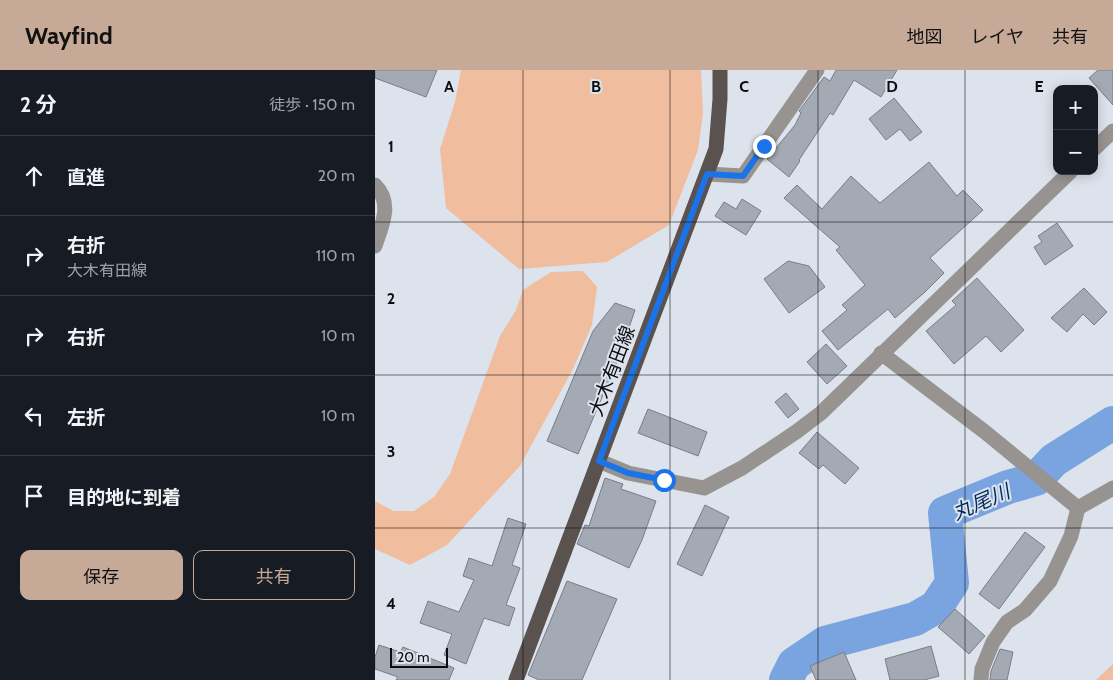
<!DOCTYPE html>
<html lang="ja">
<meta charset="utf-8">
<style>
body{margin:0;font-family:Cabin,"Noto Sans JP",sans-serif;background:#20242c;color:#f1f3f6}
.controls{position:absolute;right:15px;top:15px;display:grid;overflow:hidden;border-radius:10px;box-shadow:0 2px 12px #0003}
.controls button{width:45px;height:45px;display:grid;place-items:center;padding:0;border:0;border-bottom:1px solid #363941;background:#171b24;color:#f1f3f6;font:25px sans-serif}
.scale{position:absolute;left:15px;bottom:12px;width:58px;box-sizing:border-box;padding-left:5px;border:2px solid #0a0c0f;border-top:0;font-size:14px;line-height:18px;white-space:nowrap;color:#0a0c0f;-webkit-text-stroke:4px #dce3ec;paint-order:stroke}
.stop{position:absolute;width:15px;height:15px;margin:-11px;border:4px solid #1a73e8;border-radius:50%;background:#fff}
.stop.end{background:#1a73e8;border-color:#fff;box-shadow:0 1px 5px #0008}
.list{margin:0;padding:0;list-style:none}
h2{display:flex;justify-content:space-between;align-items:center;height:65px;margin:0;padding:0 20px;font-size:21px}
h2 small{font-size:16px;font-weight:400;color:#9ea1a6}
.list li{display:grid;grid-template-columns:32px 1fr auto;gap:15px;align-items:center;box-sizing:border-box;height:80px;padding:0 20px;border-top:1px solid #363941}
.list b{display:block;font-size:19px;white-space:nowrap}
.list p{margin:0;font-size:16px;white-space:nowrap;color:#9ea1a6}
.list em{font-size:16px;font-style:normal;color:#9ea1a6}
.actions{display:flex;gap:10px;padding:15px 20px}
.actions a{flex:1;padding:11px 0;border:1px solid #c7a997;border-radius:10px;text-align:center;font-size:18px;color:#c7a997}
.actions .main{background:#c7a997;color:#111}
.icon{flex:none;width:28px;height:28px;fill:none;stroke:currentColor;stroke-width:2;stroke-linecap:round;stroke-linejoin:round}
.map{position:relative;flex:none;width:738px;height:610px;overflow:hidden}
header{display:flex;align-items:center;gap:30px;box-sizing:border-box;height:70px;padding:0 25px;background:#c7a997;color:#111}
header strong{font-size:24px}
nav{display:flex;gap:28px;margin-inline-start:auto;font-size:18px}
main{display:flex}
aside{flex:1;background:#171b24}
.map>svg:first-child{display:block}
.green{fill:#f1bd9f}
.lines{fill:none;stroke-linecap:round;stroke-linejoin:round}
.river{stroke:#7aa4df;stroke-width:34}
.building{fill:#a4aab3;stroke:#787e86}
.minor{stroke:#979390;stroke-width:15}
.major{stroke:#5a524e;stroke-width:15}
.route{stroke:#1a73e8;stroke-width:6}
.grid{fill:none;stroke:#0a0c0f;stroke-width:1;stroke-opacity:0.55}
.labels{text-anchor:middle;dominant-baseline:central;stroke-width:4;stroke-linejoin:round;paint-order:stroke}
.street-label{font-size:19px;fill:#0a0c0f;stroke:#dce3ec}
.water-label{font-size:20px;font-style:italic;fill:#012a5e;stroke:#dce3ec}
.grid-label{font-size:16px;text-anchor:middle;font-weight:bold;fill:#0a0c0f;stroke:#dce3ec;stroke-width:4;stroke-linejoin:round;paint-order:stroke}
</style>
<header>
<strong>Wayfind</strong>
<nav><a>地図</a><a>レイヤ</a><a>共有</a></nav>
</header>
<main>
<aside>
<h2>2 分<small>徒歩 · 150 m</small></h2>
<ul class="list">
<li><svg class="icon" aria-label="ahead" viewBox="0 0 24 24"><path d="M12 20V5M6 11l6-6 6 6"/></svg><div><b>直進</b></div><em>20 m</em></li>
<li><svg class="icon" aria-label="right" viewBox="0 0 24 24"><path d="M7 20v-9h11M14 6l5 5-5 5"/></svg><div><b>右折</b><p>大木有田線</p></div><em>110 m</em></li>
<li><svg class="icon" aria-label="right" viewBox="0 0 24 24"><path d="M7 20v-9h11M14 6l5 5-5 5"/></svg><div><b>右折</b></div><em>10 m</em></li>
<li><svg class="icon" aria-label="left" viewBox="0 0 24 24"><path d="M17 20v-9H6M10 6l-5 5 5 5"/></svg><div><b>左折</b></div><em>10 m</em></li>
<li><svg class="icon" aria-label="arrive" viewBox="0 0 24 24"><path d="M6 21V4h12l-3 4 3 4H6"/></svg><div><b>目的地に到着</b></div></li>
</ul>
<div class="actions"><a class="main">保存</a><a>共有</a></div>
</aside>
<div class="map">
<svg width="738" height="610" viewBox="0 0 738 610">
<rect width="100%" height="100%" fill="#dce3ec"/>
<g class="green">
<path d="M86,0H326L328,43L323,80L294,155L232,192L144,199L71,138L65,79L80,32Z"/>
<path d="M208,201L222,217L217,255L198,299L145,396L72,475L35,495L0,479V431L18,441H39L59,427L75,404L125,266L141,240L148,220L176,202Z"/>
<path d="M738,594V610H721Z"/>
</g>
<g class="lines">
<path class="river" d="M411,610L419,594L450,573L540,549L561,537L577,513L570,443L633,417L661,409L679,390L738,353"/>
</g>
<g class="building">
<path d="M0,0H62L51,27L0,8Z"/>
<path d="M461,0H522L506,27L479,10L458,45L455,43L424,90L425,91L414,107L392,89L420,55L426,43L424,41L449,7L455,11Z"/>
<path d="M723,0H738V35L714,8Z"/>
<path d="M519,28L547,62L535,71L525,59L511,70L494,49Z"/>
<path d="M554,92L582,126L588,120L608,140L555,188L569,203L550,222L520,248L513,239L463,280L447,261L472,240L467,235L490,215L461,180L465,177L409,128L422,115L447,139L476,106L505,133Z"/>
<path d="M367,129L386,141L371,165L340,146L349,132L361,139Z"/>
<path d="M682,153L698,176L670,195L659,177L667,172L663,166Z"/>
<path d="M413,191L434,196L450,217L414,243L389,209Z"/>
<path d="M602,208L649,260L626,282L611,266L579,294L551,261L581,235L577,231Z"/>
<path d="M709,218L732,242L719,255L708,244L692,262L676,248Z"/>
<path d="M240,233L260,240L244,287L203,384L172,371L218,261Z"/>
<path d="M451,274L472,296L452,314L432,292Z"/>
<path d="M411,323L424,339L413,348L400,332Z"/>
<path d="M273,339L332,362L323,386L263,363Z"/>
<path d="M442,362L484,398L470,414L448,395L444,399L424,383Z"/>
<path d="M230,408L248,414L246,419L281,431L267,470L254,498L202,474L210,455L214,456Z"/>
<path d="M330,435L354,447L327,506L302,494Z"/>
<path d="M133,448L151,454L137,495L145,498L131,535L140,538L134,556L109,548L91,594L69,585L77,564L45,553L53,531L84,542L99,510L88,506L94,488L117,496Z"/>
<path d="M650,462L670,477L624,539L604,524Z"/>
<path d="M192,511L242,529L207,610H164L153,605Z"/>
<path d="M580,539L610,566L594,584L563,557Z"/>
<path d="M4,575L25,582L28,577L79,598L74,610H21L23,607L0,599V587Z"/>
<path d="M556,576L564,606L549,610H515L510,589Z"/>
<path d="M625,579L638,582L632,610H615L616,601Z"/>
<path d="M469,582L481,610H441L435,596Z"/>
</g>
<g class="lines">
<g class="minor">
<path d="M719,79L738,61"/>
<path d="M332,104L368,106L442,0"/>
<path d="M0,115C18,133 7,155 0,176"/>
<path d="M506,283L610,362L703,438"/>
<path d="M224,391L253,403L329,418L367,398L421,362L446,343L696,101"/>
<path d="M606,610L607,599L618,572L632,552L650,540L675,511L696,466L703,438L738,418"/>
</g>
<path class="major" d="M141,610L341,79L345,29V0"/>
</g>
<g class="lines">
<path class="route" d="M289,410L253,403L224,391L332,104L368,106L389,76"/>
</g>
<path class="grid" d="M148,0V610M295,0V610M443,0V610M590,0V610M0,152H738M0,305H738M0,458H738"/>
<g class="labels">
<g class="street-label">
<text transform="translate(237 301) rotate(-69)">大木有田線</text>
</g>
<g class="water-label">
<text transform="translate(606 432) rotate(-23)">丸尾川</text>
</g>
</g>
<g class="grid-label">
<text x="74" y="22">A</text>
<text x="221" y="22">B</text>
<text x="369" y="22">C</text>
<text x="517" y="22">D</text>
<text x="664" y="22">E</text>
<text x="16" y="82">1</text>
<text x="16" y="234">2</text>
<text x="16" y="387">3</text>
<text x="16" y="539">4</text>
</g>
</svg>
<div class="controls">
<button>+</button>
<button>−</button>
</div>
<div class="scale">20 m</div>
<div class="stop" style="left:289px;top:410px"></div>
<div class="stop end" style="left:389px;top:76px"></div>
</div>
</main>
